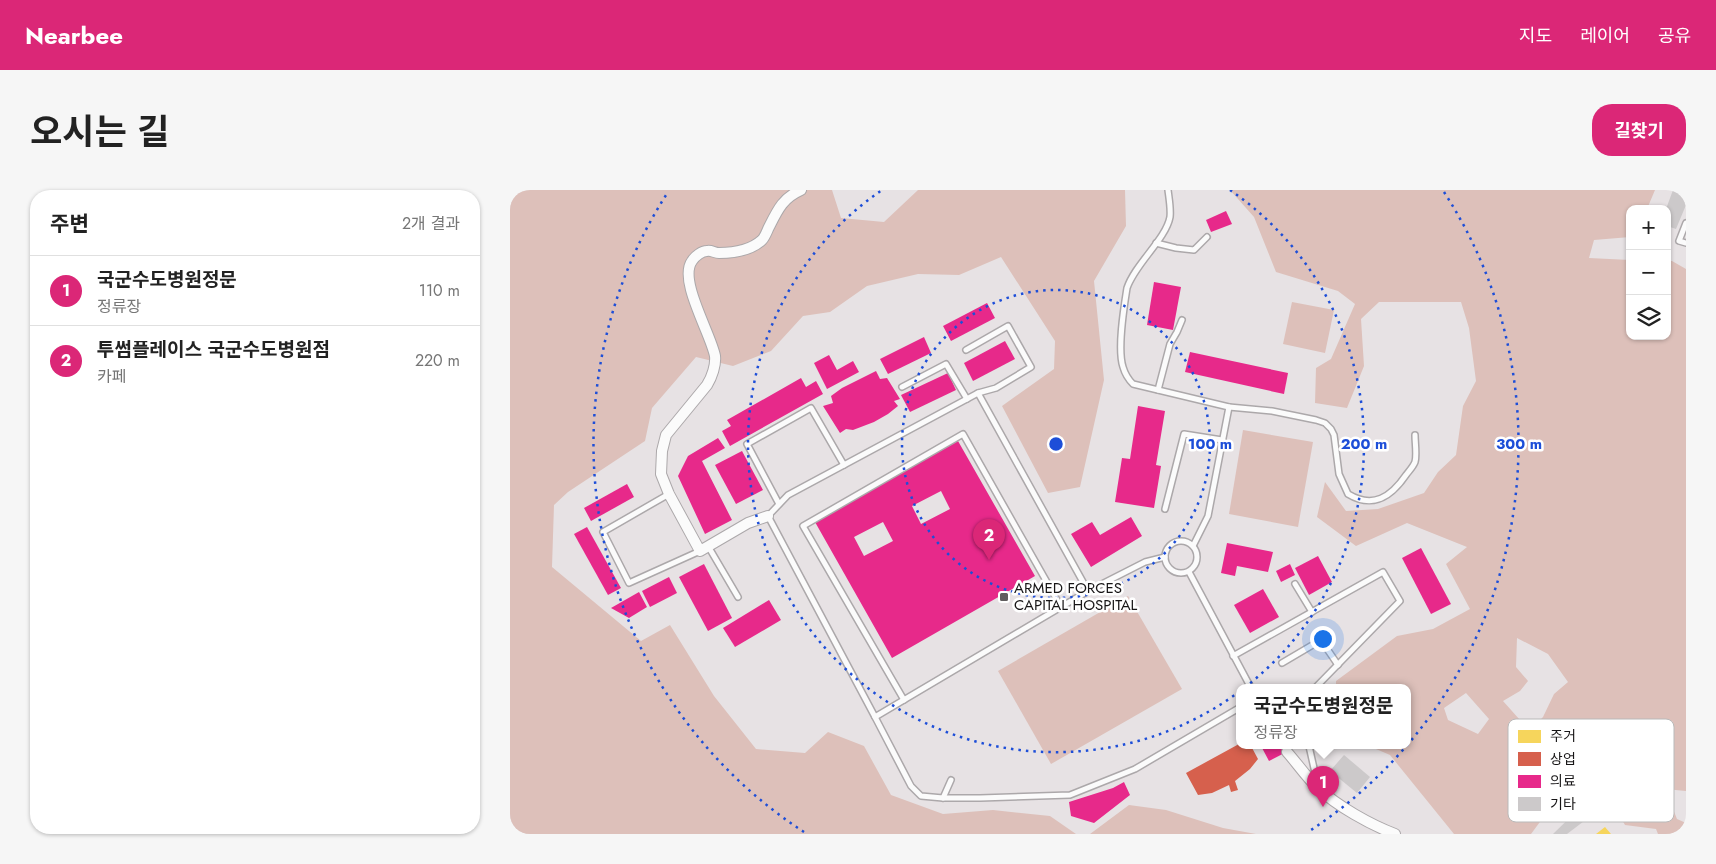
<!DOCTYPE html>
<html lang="ko">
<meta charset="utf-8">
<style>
body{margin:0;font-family:Jost,"Noto Sans KR",sans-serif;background:#f6f6f6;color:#222}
.controls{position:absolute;right:15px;top:15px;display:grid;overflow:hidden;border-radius:10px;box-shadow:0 1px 4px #0004}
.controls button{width:45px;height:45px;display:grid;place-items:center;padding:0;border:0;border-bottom:1px solid #e0e0e0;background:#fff;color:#222;font:25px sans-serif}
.you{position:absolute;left:812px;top:448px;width:18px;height:18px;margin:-12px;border:4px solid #fff;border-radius:50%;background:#1a73e8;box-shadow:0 0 0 8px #1a73e833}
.badge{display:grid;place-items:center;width:32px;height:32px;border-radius:50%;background:#db2777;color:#fff;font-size:16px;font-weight:700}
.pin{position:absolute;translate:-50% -41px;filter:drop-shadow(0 1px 2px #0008)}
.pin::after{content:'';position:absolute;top:26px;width:18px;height:15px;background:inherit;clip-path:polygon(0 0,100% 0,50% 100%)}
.popup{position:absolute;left:726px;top:494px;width:175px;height:65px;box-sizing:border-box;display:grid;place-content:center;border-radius:10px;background:#fff;filter:drop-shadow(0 1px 4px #0005);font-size:16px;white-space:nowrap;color:#767676}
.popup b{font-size:19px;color:#222}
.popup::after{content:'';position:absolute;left:50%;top:100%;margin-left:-10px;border:10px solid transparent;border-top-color:#fff}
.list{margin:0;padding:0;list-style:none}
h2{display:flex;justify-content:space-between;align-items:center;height:65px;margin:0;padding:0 20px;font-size:21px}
h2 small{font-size:16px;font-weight:400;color:#767676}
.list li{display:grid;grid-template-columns:32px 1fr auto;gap:15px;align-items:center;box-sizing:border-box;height:70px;padding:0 20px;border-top:1px solid #e0e0e0}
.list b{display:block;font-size:19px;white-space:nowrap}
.list p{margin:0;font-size:16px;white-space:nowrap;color:#767676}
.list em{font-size:16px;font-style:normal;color:#767676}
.icon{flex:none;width:28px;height:28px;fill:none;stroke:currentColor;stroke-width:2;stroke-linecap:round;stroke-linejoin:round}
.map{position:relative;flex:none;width:1176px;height:644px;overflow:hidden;border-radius:20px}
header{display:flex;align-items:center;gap:30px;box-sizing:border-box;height:70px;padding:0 25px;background:#db2777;color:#fff}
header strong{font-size:24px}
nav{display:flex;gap:28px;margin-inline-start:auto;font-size:18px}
.intro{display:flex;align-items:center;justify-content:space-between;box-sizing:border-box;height:120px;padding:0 30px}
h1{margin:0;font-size:35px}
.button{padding:12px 22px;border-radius:20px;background:#db2777;color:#fff;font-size:18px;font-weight:700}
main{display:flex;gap:30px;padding:0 30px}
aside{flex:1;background:#fff;border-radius:20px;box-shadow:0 1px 4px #0004}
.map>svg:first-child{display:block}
.green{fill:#ddc0ba;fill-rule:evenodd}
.homes{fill:#f6d55c}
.shops{fill:#d6604d}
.health{fill:#e7298a;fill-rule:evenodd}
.building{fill:#ccc9ca}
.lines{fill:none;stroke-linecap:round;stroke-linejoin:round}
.lane-casing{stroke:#aca8aa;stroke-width:8}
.street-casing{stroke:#aca8aa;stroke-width:12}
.lane{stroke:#fbfbfb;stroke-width:5}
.street{stroke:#fbfbfb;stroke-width:10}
.ring{fill:none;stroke:#1d4ed8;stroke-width:2.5;stroke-dasharray:2.5 5}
.poi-dot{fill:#605d5e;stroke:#fff;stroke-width:2}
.labels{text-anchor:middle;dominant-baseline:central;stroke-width:5;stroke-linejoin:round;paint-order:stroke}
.poi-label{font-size:15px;fill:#171516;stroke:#fff;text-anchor:start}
.key{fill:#fff;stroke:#b9b9b9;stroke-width:1}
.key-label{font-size:14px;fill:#171516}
.centre{fill:#1d4ed8;stroke:#fff;stroke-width:2.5}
.ring-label{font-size:15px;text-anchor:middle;font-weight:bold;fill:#1d4ed8;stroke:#fff;stroke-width:5;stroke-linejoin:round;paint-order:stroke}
</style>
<header>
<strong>Nearbee</strong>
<nav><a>지도</a><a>레이어</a><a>공유</a></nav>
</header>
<div class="intro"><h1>오시는 길</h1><a class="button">길찾기</a></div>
<main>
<aside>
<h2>주변<small>2개 결과</small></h2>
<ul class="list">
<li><span class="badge">1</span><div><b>국군수도병원정문</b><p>정류장</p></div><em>110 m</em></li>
<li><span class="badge">2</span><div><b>투썸플레이스 국군수도병원점</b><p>카페</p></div><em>220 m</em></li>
</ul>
</aside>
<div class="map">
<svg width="1176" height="644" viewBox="0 0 1176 644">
<rect width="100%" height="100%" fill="#e7e2e4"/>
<g class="green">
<path d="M0,0H322L331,28L374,32L408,0H615L616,36L584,91L594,190L570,297L538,303L492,216L544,179L545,151L491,67L449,85L408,84L357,96L320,122L293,126L261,161L223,176L186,167L142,218L135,251L58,302L44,315L42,377L131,451L160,435L204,506L246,559L295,563L318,542L354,556L381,605L433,624L483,620L540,626L566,644H0Z"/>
<path d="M720,0H1145L1137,19H1120V47L1084,50L1079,68L1120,70V146H1157V71H1162L1176,79V601L1155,599L1167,629L1176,633V644H1148L1146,639L1115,635L1085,584L1058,594L1021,644H944L880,565L859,556H897V498H826V491L887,446L923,439L960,419L936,374L957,357L897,333L846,356L807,327L815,292L836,321L868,319L914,303L928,282L946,265L953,216L966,191L959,138L951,112H869L851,129L854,176L837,218L805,213L806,178L821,169L845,114L828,101L766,82L744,27ZM1007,448L1038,464L1058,492L1044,504L1033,527L1027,533L1010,530L993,511L1010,501L1018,491L1006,477ZM956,503L979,529L968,544L938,530L934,518ZM1049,544L1045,568L1047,569L1040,583L1018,581L1010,563L1026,547Z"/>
<path d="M782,112L824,120L815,163L773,154Z"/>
<path d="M733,240L803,252L788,337L719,324Z"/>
<path d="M618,406L672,499L541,574L488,481Z"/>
<path d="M619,615L656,620L713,638L746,644H580Z"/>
</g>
<path class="homes" d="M1095,637L1101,644H1086Z"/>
<path class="shops" d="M729,554V556H741L748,569L740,579L725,591L728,600L721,602L719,595L702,603L688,605L676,583Z"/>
<g class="health">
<path d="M716,21L722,34L701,42L696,30Z"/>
<path d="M644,92L671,97L663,140L637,135Z"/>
<path d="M477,113L485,128L441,151L433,136Z"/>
<path d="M414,147L421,163L378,184L370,169Z"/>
<path d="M495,151L505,169L463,191L454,173Z"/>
<path d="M680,162L778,183L774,204L675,182Z"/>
<path d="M319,165L327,180L343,171L349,182L317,199L304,173Z"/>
<path d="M366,181L370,189L377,188L390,209L384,211L388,216L378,224L364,232L343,240L336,239L330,243L313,216L323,213L321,206L332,198Z"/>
<path d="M438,183L446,200L400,222L391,205Z"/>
<path d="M291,188L296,197L306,191L313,204L220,256L212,241L221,236L217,230Z"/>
<path d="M628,216L655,221L646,275L651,276L644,318L605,312L612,268L620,269Z"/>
<path d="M208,248L215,258L192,271L222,330L195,344L168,286L178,266Z"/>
<path d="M448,251L525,386L382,468L305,332ZM431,301L440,319L411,334L402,316ZM373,332L383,351L354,366L344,347Z"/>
<path d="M232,261L253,300L226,314L205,275Z"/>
<path d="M117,294L124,307L81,331L74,318Z"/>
<path d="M621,327L632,346L581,377L561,344L582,332L590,345Z"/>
<path d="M77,337L111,398L98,405L64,344Z"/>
<path d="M717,353L763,362L758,382L727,376L725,386L711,383Z"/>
<path d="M911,358L941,414L921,424L892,368Z"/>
<path d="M808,366L822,392L799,405L785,378Z"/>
<path d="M194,374L222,428L198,441L169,387Z"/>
<path d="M780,374L785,385L771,392L766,381Z"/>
<path d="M159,387L167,403L140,417L132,401Z"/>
<path d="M753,399L769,427L740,443L724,415Z"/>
<path d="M129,402L137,417L119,428L101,418Z"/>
<path d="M259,410L271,430L225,457L213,438Z"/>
<path d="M751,556H788L759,571Z"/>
<path d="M614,592L620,605L584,633L561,626L559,612L603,598Z"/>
</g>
<g class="building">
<path d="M1163,0H1176V15L1166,39L1157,36V19H1156Z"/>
<path d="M834,565L860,587L847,603L820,581Z"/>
<path d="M1081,607L1090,619L1057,644H1043Z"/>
</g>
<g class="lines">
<defs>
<g id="lane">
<path d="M658,0C659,8 661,19 660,27C656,49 625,74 617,98C614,117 607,159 613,177C615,184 618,189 623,194L719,217L698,326L683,356"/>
<path d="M1176,33L1169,51L1176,53"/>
<path d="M646,53L666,58L684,60L697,47"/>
<path d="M456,160L498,136L521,177L486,198L468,203"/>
<path d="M392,197L436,174L457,209"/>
<path d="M648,200L660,154L667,142L672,130"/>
<path d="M719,217L762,221L806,230L815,233L821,239L824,245L829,284L838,304C863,319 881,307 896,285C899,281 903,277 905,272C907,265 905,253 905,245"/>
<path d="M159,304L93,342L119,393L190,361"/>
<path d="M269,314L237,254L301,218L334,275"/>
<path d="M655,319L674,244L712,250"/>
<circle cx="671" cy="367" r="16"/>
<path d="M198,356L228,407"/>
<path d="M679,382L741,498"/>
<path d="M785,394L802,422"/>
<path d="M578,401L365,527L258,326L278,305L468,203L578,401L635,372L655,367"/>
<path d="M723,466L873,382L890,411L805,498"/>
<path d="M772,473L811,450L828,475"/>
<path d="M394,510L293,336L453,244L551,417"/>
<path d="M365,527L401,596L411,606L433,608H470L560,605L625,579L729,518"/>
<path d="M799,556L808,596"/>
<path d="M433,608L441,590"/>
</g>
<g id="street">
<path d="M258,326L238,333L190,361L159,304L151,284L152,261L156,245L197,195C202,187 206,175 205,166C201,144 168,90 182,71C185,66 192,61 197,61C201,60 205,63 209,63C223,63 241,60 252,50C255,47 257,41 259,37C268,19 273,8 291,0"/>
<path d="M777,562C787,573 796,587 808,598C827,616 861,635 885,644"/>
</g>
</defs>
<use href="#lane" class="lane-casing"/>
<use href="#street" class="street-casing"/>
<use href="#lane" class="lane"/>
<use href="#street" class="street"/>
</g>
<g class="ring">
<circle cx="546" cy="254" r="154"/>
<path d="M720 0A308 308 0 1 1 372 0"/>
<path d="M294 642A463 463 0 0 1 158 2M934 2A463 463 0 0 1 798 642"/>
</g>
<rect class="poi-dot" x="489" y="402" width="10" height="10" rx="2.5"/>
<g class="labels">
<g class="poi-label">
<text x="504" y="398">ARMED FORCES<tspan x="504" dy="17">CAPITAL HOSPITAL</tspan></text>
</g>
</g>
<rect x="998" y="529" width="166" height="103" rx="8" class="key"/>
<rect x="1008" y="540" width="23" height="13" fill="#f6d55c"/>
<rect x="1008" y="562" width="23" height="14" fill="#d6604d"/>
<rect x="1008" y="585" width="23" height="13" fill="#e7298a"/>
<rect x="1008" y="607" width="23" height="14" fill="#ccc9ca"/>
<g class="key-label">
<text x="1040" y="551">주거</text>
<text x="1040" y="574">상업</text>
<text x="1040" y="596">의료</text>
<text x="1040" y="619">기타</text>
</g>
<circle cx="546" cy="254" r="8" class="centre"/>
<g class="ring-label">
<text x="700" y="259">100 m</text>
<text x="854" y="259">200 m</text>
<text x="1009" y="259">300 m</text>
</g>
</svg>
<div class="controls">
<button>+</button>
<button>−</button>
<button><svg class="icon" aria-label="layers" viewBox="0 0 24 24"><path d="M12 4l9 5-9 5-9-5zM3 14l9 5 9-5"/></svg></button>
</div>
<div class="you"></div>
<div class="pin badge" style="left:813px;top:617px">1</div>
<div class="popup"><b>국군수도병원정문</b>정류장</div>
<div class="pin badge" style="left:479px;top:370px">2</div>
</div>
</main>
